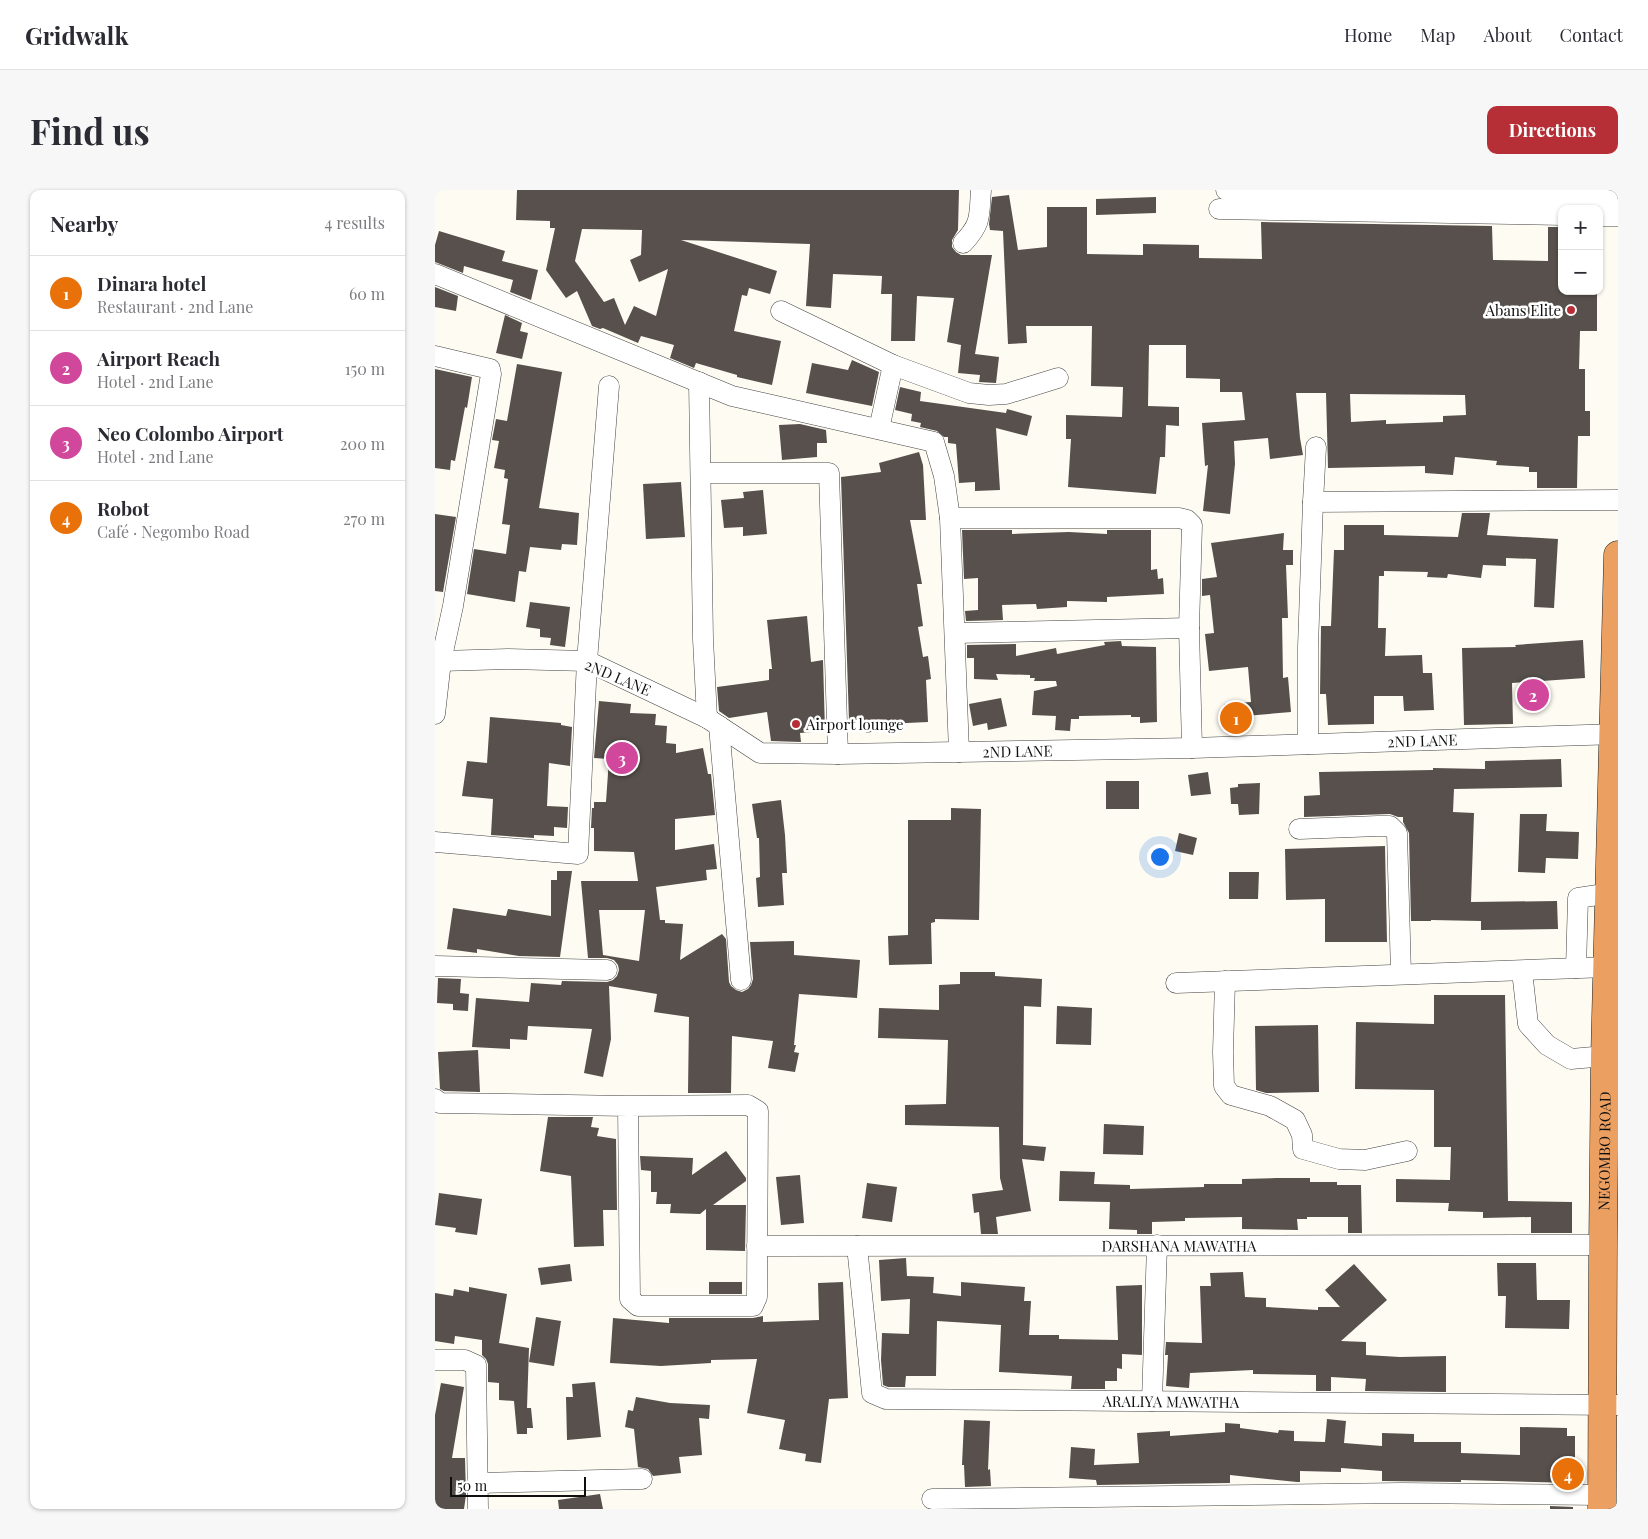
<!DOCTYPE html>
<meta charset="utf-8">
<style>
body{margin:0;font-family:"Playfair Display",serif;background:#f7f7f7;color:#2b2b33}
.controls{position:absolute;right:15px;top:15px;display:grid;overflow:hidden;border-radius:10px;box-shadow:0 1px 4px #0004}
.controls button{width:45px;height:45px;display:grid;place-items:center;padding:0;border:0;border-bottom:1px solid #e1e1e2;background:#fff;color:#2b2b33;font:25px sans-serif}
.scale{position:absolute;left:15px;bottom:12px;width:136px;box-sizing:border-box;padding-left:5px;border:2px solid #0f0f0f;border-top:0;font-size:14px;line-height:18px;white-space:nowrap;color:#0f0f0f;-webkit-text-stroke:4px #fff;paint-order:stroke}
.you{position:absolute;left:724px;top:666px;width:18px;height:18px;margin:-12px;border:4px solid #fff;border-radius:50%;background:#1a73e8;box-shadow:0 0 0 8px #1a73e833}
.badge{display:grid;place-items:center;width:32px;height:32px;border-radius:50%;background:#b72f36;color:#fff;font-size:16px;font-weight:700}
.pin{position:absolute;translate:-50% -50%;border:2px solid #fff;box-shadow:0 1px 5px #0006}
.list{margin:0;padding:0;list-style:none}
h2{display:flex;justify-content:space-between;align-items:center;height:65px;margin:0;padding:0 20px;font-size:21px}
h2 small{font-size:16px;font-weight:400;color:#7c7c81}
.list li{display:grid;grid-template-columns:32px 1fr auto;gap:15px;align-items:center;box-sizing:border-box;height:75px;padding:0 20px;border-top:1px solid #e1e1e2}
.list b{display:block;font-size:19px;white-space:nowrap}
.list p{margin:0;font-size:16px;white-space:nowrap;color:#7c7c81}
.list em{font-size:16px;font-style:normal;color:#7c7c81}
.map{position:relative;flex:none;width:1183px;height:1319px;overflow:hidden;border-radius:10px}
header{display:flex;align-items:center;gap:30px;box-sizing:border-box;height:70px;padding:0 25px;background:#fff;border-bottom:1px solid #e1e1e2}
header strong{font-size:24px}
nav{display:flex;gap:28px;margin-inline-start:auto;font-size:18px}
.intro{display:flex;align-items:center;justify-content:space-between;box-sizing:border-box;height:120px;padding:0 30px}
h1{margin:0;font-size:35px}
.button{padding:12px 22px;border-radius:10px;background:#b72f36;color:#fff;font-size:18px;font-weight:700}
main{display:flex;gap:30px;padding:0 30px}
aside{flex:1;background:#fff;border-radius:10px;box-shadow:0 1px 4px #0004}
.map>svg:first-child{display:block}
.building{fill:#57504c;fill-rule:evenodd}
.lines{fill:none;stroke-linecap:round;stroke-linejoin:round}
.minor-casing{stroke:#424242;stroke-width:21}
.highway-casing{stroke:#202020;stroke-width:29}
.minor{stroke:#fff;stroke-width:20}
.highway{stroke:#eba062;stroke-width:28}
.poi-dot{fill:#b72f36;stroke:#fff;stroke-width:2}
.labels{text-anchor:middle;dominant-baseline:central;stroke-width:5;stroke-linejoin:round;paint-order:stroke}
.poi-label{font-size:15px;fill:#0f0f0f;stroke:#fff;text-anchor:end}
.street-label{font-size:15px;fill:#0f0f0f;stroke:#fff}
</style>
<header>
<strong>Gridwalk</strong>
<nav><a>Home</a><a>Map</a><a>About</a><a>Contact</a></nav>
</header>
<div class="intro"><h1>Find us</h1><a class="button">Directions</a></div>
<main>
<aside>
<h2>Nearby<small>4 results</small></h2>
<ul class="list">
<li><span class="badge" style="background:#e8710a">1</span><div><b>Dinara hotel</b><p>Restaurant · 2nd Lane</p></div><em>60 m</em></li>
<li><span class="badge" style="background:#d1479c">2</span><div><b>Airport Reach</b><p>Hotel · 2nd Lane</p></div><em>150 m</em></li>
<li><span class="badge" style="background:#d1479c">3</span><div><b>Neo Colombo Airport</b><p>Hotel · 2nd Lane</p></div><em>200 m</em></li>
<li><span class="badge" style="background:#e8710a">4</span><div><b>Robot</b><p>Café · Negombo Road</p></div><em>270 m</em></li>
</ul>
</aside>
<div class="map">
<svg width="1183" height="1319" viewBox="0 0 1183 1319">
<rect width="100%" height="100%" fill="#fefcf2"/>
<g class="building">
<path d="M82,0H524L523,40L517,50V57L521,62L526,65H557L540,164L564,167L561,193L544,192L545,185L523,183L526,155L512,152L519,108L482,106L480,151H456L457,104H446L447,86L398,84L396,118L371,116L375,54L246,50L342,81L335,104L314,98L312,106L307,105L299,141L346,151L337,195L302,187V185L261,173L259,178L235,168L239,155L206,146L203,153L168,138L165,139L157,136L142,101L131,108L111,80L120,38H115V31L81,30ZM147,39L207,40L206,65L195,70L204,92L233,79L221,126L199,116L190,135L179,108L169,112L140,71Z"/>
<path d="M574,5L583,60L612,57V17H652V64L708,65V54L764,55V68L827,69L826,32L1057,36L1058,70L1113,71V37H1127V101H1162V141H1145L1144,179H1150V221H1155V246H1143L1142,298H1102V282H1094V277L1061,275L1062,271L1020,267L1018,285L990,283V276L893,278L891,203H861L865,248L868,265L835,269L833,248L799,251L800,274L795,324L768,321L773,275L770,276L767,233L810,230L807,202H785V189L751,188V155H714L713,216L744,217V236L731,235L730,267H725L721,304L633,297L636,249H631V225L687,227L688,197L656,196L657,136H591L592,153L573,154L568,41L555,40L554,34L557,7ZM915,204L1030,205L1031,225L1008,226V232L951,234V230L916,232Z"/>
<path d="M721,7V23L661,25V9Z"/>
<path d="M4,41L70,61L67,71L103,80L96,110L75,102L78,90L29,76L28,83L0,72V55Z"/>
<path d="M0,97L23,106L21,121L0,117Z"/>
<path d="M70,125L87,133L85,141L93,143L87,169L61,163Z"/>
<path d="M417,170L444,182L437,216L371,203L377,173L413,180Z"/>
<path d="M82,174L127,182L104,318L144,323L142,355L127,354L126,360L95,357L91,382L84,381L80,412L32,404L39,359L71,364L75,335L67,334L73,289L69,288L70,280L59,278L64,251L57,250L61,229L72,231Z"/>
<path d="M0,179L37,187L32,218L30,217L20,271L16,270L15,280L0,278Z"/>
<path d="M465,197L486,202L485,211L571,223L572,219L597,226L592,246L561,238L565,300L540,301V292L524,293L521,254L513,253V247H509L502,241L485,237L486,233L476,231L477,224L460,220Z"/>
<path d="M365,234L391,240L392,253H382V267L347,270L344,235Z"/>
<path d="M484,262L488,275L491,330H475L487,394H482L488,436L483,437L488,467L493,466L496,489L491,490L493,532L451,534L452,539L431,543L429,529L414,531L406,287L446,282L444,273Z"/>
<path d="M246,292L250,347L211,349L208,294Z"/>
<path d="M328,300L332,344L308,346V337L289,338L286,310L309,308L308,302Z"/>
<path d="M1027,323H1055L1052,345L1123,349L1119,418L1099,417L1101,369L1071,368V376L1048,375L1046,388L1013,384L1012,388L992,387L993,382L949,381V386H944L943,438H951L950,466L987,465L988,483H997L999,520L969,521L968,506H939V534L893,535L891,504H885L886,436H896L899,360H909V335H949V345L1023,347Z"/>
<path d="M0,324L21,327L8,402L0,401Z"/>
<path d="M527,340H577V344L634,342L672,344V340H716V380L722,379L723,389L728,388L729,404L672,407V412L632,411V417L602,419L601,414L567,415L568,430L531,431L530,421L543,420V388L529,389Z"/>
<path d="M849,343L848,360H858V375H851L853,428H847L848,488L853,487L856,522L810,526L812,542L792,544L789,514L816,512L813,477L774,481L770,444L779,443L775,405L767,406V389L782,387L776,353Z"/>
<path d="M95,412L135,417L130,457L115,455L116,448L105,447V439L91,437Z"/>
<path d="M372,426L376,472L388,470L390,541L365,543L366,552L336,551L332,522L294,528L284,521L282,497L334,490V479H337L332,430Z"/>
<path d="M1148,450L1150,488L1077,493L1078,534L1029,535L1027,458L1081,457L1080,455Z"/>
<path d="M686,451L687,456L721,457L722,532L705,533V527H696V525L644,526V529H636L635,541L620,540L621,526L597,525L599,501L622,496L621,491H599L600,488H595V485L561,484L563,490L539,489V468H532V455L581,454V466L621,458L622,464L670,455L669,452Z"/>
<path d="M566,508L572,536L553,540L552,533L538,536L534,514Z"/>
<path d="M164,511L196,514L195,523L221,524L220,535L232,536L231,553L241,554V563L268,558L273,584H276L280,625L240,629V660L279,654L282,679L271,680L272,690L221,697L225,730H230V733L248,734L245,770L287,744L291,749L294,792L296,796L301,800L307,802L313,799L316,795L318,789L315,752L359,751V765L425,770L422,808L364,804L359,855H361L359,862L364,863L360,882L333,878L338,851L297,846L296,903H253L254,827L219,822L222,804L174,796L176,849L168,887L149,883L157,839L93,836L92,850L75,849V859L37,857L41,808L94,812L96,793L126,795L127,791L172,792L178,790L182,786L184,780L183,775L179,770L172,768H153L146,691H203L199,662L159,661V638H156L157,618H159V612H171L174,569L159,568ZM164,720H210L204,771L168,765Z"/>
<path d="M55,527L126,533V535L137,537L135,576L114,573L112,616L133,617L132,638L119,637V646L99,645V648L56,645L58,609L27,606L32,571L52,573Z"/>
<path d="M1126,569L1127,597L1019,599L1018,622L1039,623L1036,712L1122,711L1123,739L1046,740V731L996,730V731H976L974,643L968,632V627H963L955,624L869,627V606L885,605L884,582L998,580V578L1050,579V571Z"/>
<path d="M773,582L776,604L756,606L753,585Z"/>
<rect x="671" y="591" width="33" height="28"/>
<path d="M825,593L824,624L804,625L803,614H796L795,598L803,597V594Z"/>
<path d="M346,610L350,645L352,683H347L349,715L323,717L321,688L325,687L324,648H322L317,614Z"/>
<path d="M516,618L546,619L544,730L500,729V732L496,733L497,774L454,775L453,746L473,745V630H516Z"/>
<path d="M1085,624H1112L1111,641L1144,642L1143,669L1111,668L1110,683L1083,682Z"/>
<path d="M744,643L762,648L758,665L740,661Z"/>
<path d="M950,656L952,752H890V709L851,710L850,659Z"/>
<path d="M122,681H137L125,767L84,766L42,759V763L12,759L18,718L71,726L73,719L116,726V690H122Z"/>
<path d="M794,682H824L823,709H794Z"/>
<path d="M525,782H560V786L607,789L606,817L589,816L588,955L611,957L609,971L587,969L596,1021L561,1027L563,1044H546L544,1022L539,1023L537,1004L568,1000L565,988L564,937L470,935V915L511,914L513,850L443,848L444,818L504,820V795L525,794Z"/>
<path d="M3,788L26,789L25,803L34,804L33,821L18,820V814L2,813Z"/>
<path d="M999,805H1070L1073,1011L1137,1012V1043H1096V1027L1048,1028V1022L1013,1021L1014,1013L961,1012V989L1015,990L1016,957H999V900L920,899L921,832L999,834Z"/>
<path d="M622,816L657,818L656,855L621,854Z"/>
<path d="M883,835L884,902L831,903L821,900L820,836Z"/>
<path d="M43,860L45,902L9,901L5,899L3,862Z"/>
<path d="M113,927H158L156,937L164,938L162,946L181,949L182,1020H168L169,1056L139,1057L136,986L105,981Z"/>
<path d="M669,934L709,936L708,965L668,964Z"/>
<path d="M291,961L311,988V991L278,1015H311L310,1061L271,1060V1019L265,1024L235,1023L236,1014H221L222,1002H216V981L206,980L205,966L258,968L257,985Z"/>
<path d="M625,981L660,982L659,994L695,995V999L769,997V994H807V989L842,988H875V992H902V995H926L927,1043H913V1027H872V1029H862L863,1040L807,1039V1027L750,1028V1031L717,1032V1044H702V1040L674,1039L675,1012L624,1011Z"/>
<path d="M365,985L369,1033L346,1035L341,987Z"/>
<path d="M432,993L462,997L457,1032L427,1028Z"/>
<path d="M4,1003L47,1009L42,1045L20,1042L21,1038L0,1035Z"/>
<path d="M471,1068L472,1086L499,1087L498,1103L526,1106V1092L590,1097L589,1111H596L594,1145H624V1149L683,1150L681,1096L707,1095V1165L687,1164V1179L682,1178V1191H670V1199H636L637,1186L564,1182L566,1135L502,1131L501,1186H471L470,1197H453L448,1195L446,1170L447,1143L474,1144L475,1109L446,1111L444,1070Z"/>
<path d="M1062,1073H1101L1102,1110H1135L1134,1139L1070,1138L1071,1106H1063Z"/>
<path d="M135,1074L137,1091L106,1095L103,1078Z"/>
<path d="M919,1074L952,1110L906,1151L931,1152V1165L965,1167L1011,1166V1202L930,1201L931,1189L896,1187V1201H881V1185L818,1184V1180L755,1183L754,1198L731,1196L733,1165H730L731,1152L767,1153L765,1096H776L775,1083L808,1082L810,1107L831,1108V1117L883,1120V1117H905L890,1100Z"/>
<rect x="274" y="1092" width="33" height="12"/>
<path d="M408,1092L413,1208L394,1209L386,1273L370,1271L371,1264L344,1259L350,1230L312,1223L322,1169L276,1170V1173L226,1176L175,1173L178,1128L234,1133V1128H318L328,1126V1132L384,1130L383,1093Z"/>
<path d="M34,1097L72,1104L64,1153L94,1158L92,1218H96L98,1238H92V1244H82L79,1211L64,1210V1193L53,1192V1174L51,1169L47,1165V1150L20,1146L19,1154L0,1151V1103L18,1106L19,1099L34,1102Z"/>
<path d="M101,1127L126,1131L119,1176L94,1172Z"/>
<path d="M160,1192L166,1247L132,1250L131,1207H138L137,1194Z"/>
<path d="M6,1193L29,1197L17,1268H30L31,1305L29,1319H0V1225Z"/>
<path d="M201,1207L235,1213L275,1215L274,1229L264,1228L267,1265L244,1267L246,1283L218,1286L213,1279L203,1277L199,1239L190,1237L193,1220L198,1221Z"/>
<path d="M892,1229L911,1231L909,1253L947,1256V1243L979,1244V1252H1026V1263L1085,1265V1237L1132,1238V1246H1140V1293L1026,1290V1292L947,1291V1281L906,1278V1282L865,1281V1292H862L795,1285V1293L662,1295L661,1290L634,1288L636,1257L660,1259L659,1275L704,1273L702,1243L735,1241V1246L790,1242V1233L805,1234V1238L843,1243L844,1240L859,1241V1251L890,1252Z"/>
<path d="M529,1230L555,1231L553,1280L555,1279L556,1296L530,1297L529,1275H527Z"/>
<path d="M165,1304L168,1319H124L123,1310Z"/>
<path d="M1115,1316L1138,1317V1319H1115Z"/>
</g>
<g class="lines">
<defs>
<g id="minor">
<path d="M791,0L1183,8"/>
<path d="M784,19L1127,25"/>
<path d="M1164,26H1183"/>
<path d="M528,53C547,33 544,26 546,0"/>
<path d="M0,84L297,206L499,252L509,286L515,328"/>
<path d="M346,121L458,175L534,203L554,205L571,204L623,188"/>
<path d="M0,166L55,179L56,184L18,416L6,471L0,524"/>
<path d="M264,192L268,449L272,528"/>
<path d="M444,239L458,175"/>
<path d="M266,283H394L403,564"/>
<path d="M878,312L881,257"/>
<path d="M520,443L754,438"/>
<path id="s1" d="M6,471L73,469L152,471L272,528L325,563L403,564L757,558L1183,544"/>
<path d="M284,536L306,790"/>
<path d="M873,554V457L878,312L1183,310"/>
<path d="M524,562L515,328H744L752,330L757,335L754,438L757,558"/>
<path d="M864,639L943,636H955L962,643L966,784"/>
<path d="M0,652L143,664L152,471L174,196"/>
<path d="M0,776L172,780"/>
<path d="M1141,778L1143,708L1183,702"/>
<path d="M1087,781L1093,834L1112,855L1136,869L1170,866"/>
<path d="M790,791L788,862L789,896L796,905L835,916L860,930L867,945L868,959L904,969L930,970L972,961"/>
<path d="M741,793L1173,777"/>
<path d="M0,909L5,913L193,916L313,915L323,921L322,1107L318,1116H203L195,1109L193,916"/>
<path id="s2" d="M322,1056L1168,1055"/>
<path id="s3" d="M422,1056L437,1203L451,1209L1183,1215"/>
<path d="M0,1170H30L41,1175L43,1319"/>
<path d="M717,1211L722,1055"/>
<path d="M42,1293L207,1289"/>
<path d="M497,1309L966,1303L1167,1305"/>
</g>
<g id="highway">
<path id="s4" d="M1167,1319L1168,1055L1170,866L1183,365"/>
</g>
</defs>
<use href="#minor" class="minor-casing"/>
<use href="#highway" class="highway-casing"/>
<use href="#minor" class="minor"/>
<use href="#highway" class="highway"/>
</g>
<g class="poi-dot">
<circle cx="1136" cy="120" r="5"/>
<circle cx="361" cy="534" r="5"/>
</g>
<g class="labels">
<g class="poi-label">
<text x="1126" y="120">Abans Elite</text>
<text x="371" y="534" text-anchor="start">Airport lounge</text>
</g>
<g class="street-label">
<text transform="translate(183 487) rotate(23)">2ND LANE</text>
<text stroke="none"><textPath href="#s1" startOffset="1005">2ND LANE</textPath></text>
<text stroke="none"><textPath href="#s1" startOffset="600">2ND LANE</textPath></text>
<text stroke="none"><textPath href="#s4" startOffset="358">NEGOMBO ROAD</textPath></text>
<text stroke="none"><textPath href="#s2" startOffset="422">DARSHANA MAWATHA</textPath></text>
<text stroke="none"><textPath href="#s3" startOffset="448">ARALIYA MAWATHA</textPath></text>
</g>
</g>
</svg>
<div class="controls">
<button>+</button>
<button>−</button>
</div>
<div class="scale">50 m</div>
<div class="you"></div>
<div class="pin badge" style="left:801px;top:528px;background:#e8710a">1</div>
<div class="pin badge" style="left:1098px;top:505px;background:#d1479c">2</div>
<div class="pin badge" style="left:187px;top:568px;background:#d1479c">3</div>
<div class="pin badge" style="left:1133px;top:1284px;background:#e8710a">4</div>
</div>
</main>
